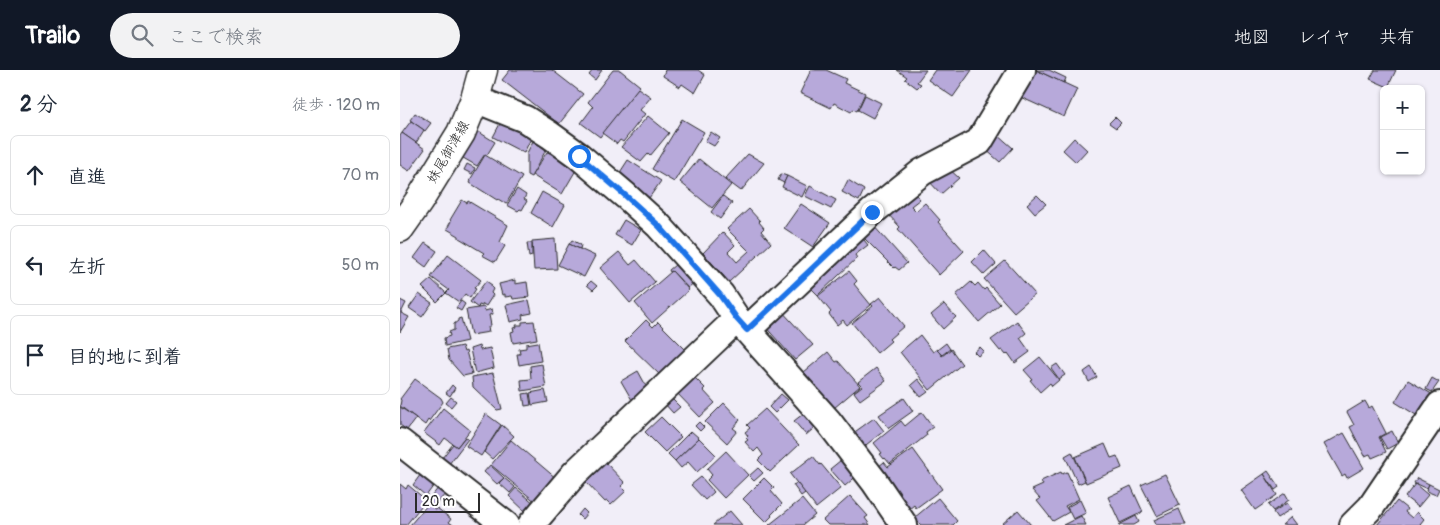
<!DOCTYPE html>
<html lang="ja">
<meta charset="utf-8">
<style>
body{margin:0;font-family:Pangolin,"Klee One",sans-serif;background:#f2f2f3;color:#1f2937}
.controls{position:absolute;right:15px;top:15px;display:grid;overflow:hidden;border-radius:8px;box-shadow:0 1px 4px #0004}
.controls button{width:45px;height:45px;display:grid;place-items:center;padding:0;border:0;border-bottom:1px solid #e0e1e3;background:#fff;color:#1f2937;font:25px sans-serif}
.scale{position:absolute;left:15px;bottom:12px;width:65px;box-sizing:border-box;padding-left:5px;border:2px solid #2b2b2b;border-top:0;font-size:14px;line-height:18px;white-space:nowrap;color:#2b2b2b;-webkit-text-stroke:4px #fff;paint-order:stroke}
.stop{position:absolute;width:15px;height:15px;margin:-11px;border:4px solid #1a73e8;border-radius:50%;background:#fff}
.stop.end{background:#1a73e8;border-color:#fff;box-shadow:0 1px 5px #0008}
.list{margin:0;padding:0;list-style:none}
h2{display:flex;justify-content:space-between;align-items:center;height:65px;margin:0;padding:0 20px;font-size:21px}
h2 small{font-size:16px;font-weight:400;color:#747a83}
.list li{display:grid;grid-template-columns:32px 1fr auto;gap:15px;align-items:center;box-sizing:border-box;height:80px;margin:0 10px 10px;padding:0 10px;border:1px solid #e0e1e3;border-radius:8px}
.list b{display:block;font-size:19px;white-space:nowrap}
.list em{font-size:16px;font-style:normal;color:#747a83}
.icon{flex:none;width:28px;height:28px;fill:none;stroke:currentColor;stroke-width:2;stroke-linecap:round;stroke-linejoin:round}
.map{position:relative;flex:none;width:1040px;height:455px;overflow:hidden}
header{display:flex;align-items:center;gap:30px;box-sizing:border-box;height:70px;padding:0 25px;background:#111827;color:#fff}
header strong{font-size:24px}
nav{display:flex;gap:28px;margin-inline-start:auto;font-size:18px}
.search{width:350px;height:45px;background:#f2f2f3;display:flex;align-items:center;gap:12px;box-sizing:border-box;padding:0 18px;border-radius:28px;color:#747a83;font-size:19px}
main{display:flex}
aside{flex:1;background:#fff}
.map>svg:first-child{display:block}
.building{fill:#b7a9da;stroke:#2b2b2b}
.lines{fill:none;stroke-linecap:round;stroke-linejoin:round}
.minor-casing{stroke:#2b2b2b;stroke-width:30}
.major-casing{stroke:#2b2b2b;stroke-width:31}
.minor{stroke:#fff;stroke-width:26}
.major{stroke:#fff;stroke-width:28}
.route{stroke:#1a73e8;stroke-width:6}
.labels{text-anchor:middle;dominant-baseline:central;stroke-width:5;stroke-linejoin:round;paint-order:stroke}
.street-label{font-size:14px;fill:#2b2b2b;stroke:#fff}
</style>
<header>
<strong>Trailo</strong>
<div class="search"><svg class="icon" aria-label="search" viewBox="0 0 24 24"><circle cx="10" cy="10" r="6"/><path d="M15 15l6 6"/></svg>ここで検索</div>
<nav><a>地図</a><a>レイヤ</a><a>共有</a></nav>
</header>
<main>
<aside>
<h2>2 分<small>徒歩 · 120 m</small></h2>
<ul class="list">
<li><svg class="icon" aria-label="ahead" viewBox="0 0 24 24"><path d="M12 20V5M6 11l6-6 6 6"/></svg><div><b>直進</b></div><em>70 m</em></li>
<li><svg class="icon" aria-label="left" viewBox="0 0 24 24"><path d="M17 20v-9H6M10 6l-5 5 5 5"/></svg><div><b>左折</b></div><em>50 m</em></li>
<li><svg class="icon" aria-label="arrive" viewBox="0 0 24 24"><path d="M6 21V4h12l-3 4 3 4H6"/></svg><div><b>目的地に到着</b></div></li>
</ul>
</aside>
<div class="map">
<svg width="1040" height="455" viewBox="0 0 1040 455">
<rect width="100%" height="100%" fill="#f1eef8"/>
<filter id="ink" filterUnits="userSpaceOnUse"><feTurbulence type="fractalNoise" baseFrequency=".02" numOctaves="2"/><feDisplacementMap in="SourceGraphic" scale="10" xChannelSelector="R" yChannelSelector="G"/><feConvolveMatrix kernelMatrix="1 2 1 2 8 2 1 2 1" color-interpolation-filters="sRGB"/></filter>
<g filter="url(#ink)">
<g class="building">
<path d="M110,0H152L183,24L159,54L102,10Z"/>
<path d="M193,0H202L195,10L189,5Z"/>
<path d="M213,0H220L240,16L200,67L181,53L193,37L188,32Z"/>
<path d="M265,0H298L305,5L295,23L282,14L280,17L263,6Z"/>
<path d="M411,0H426L446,9L444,13L465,23L457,41L453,39L451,42L434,33L431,38L400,23Z"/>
<path d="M497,0H526L517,12L521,14L517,18L505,9L507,7Z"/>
<path d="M535,0H572L553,27L528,10Z"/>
<path d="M630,0H636L677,19L664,47L618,26Z"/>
<path d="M636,0H649L666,8L664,13Z"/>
<path d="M975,0H996L988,17L970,9Z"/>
<path d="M238,18L251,27L240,40L245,44L223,72L220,70L217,74L202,63Z"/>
<path d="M465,25L481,33L473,48L458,40Z"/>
<path d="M15,43L31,53L25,61L10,50Z"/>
<path d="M248,46L269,63L250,86L248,84L241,92L221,77Z"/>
<path d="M715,47L721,53L716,58L709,53Z"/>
<path d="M282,49L304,62L274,112L252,99Z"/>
<path d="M102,50L132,66L124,83L93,67Z"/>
<path d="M11,51L24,60L16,73L2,63Z"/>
<path d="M74,59L95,72L87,85L85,84L77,96L58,85Z"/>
<path d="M311,62L320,68L314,76L305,71Z"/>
<path d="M2,63L25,79L9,101L0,95V66Z"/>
<path d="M598,65L613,78L600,92L585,79Z"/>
<path d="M674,68L687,80L676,92L663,80Z"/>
<path d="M133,71L147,78L131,107L127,105V83Z"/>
<path d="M151,80L159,85L158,88L176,100L162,124L132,105L147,82L150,83Z"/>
<path d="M348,84L364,93L341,121L325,109Z"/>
<path d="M85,85L122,107L106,134L98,129L97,130L70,113L71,111L70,110Z"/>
<path d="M299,89L331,115L312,138L280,112Z"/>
<path d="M228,90L261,111L249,128L217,107Z"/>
<path d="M67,94L75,98L72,104L64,100Z"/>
<path d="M548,98L559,108L541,124L527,109Z"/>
<path d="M381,104L387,106L384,113L378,110Z"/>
<path d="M387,106L407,116L402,127L382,117Z"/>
<path d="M448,110L464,120L459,131L442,122Z"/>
<path d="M410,116L436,130L431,139L405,126Z"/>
<path d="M510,118L520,129L511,136L516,141L525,133L540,150L538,152L564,181L539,205L498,159L500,157L485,141Z"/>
<path d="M117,119L126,125L124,129L127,131L122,140L120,139L118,141L107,135Z"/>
<path d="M142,122L165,135L153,157L131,143Z"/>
<path d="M637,125L646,134L635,143L627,134Z"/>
<path d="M323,126L332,133L320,149L311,142Z"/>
<path d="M62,130L67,133L68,131L108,155L100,172L105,176L95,192L82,185L84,183L59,168V166L47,159L51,151L50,150Z"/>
<path d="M401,134L430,153L413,177L384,158Z"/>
<path d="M349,139L360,151L359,152L364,158L361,161L371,173L329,212L303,183L323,162L335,175L328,182L337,192L349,181L327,159Z"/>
<path d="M224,150L241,160L232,175L215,165Z"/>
<path d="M472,154L507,193L499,200L495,197L494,198L461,165Z"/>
<path d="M460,165L468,175L455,185L457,188L418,225L410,217Z"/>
<path d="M155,169L157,199L134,200L132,171Z"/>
<path d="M172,170L181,175L180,179L169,174Z"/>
<path d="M25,173L37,181L26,197L14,188Z"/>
<path d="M127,173H132V186L129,187Z"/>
<path d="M169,174L195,186L184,207L158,195Z"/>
<path d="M584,180L596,194L584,205L572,192Z"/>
<path d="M219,182L230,195L236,190L255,212L230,233L200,198Z"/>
<path d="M48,185L81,210L74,218L76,219L70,228L65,224L59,232L46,223L49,220L31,207Z"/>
<path d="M281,190L298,209L288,218L272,201L270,202L269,200Z"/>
<path d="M605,191L635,224L614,242L584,209Z"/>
<path d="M272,201L289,220L252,253L235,233Z"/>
<path d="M449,201L457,211L454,214L471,235L447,255L443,250L437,255L429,244L431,242L418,226Z"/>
<path d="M31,209L46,223L37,232L22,217Z"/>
<path d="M115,210V214L127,212L129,227L113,229L112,226L105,227V224L102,225L99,214Z"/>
<path d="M86,211L92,215L91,217L93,219L91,223L93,225L86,236L83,234L82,236L79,235L78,238L70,232Z"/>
<path d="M191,211L197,216L193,220L187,215Z"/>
<path d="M571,212L575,216L578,213L584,220L586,218L600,234L579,252L556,225Z"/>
<path d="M19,224L32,233L22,247L9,238Z"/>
<path d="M480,227L504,256L489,269L491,271L477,283L452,253L473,236L471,234Z"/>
<path d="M0,230L6,233L1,243L9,247L0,262Z"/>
<path d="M129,230L132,243L122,245L123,249L110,252L106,235Z"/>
<path d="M61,231L65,234L61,241L56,238Z"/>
<path d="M544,234L556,247L543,259L531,245Z"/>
<path d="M84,237L85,241L92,239L93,244L89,245L91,255L88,257L89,262L71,265L66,240Z"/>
<path d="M380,239L413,275L395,290L363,254Z"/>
<path d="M61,248L67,271L45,276L44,268L50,266L49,262L54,260V254L58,251V249Z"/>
<path d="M246,250L253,257L258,252L288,282L263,308L225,271Z"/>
<path d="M134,251L137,269L113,273L111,262L114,261L113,258L117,257L116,255H122V252Z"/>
<path d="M617,251L626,263L620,268L630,282L615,293L608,283L606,285L602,280L600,281L591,270Z"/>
<path d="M520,265L533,282L537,279L542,286L551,279L561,293L562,294L530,320L500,282Z"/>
<path d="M138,272L141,291L119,295L117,284H120L119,279L126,278V274Z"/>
<path d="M546,273L550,279L542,285L537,280Z"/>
<path d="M62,276L64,282L66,281L72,304L63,306L49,290L47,279Z"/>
<path d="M79,276L80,280L90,278L94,298L75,303L70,279Z"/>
<path d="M580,277L584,281L578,286L574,282Z"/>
<path d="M428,282L436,292L438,291L460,316L434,338L404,302Z"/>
<path d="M640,287L659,310L652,316L650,313L640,322L630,310L632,309L624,300Z"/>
<path d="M142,294L146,317L122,321L121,310L131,309L130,296Z"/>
<path d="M657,294L665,305L659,309L651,298Z"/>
<path d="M691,297L697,307L689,312L684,302Z"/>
<path d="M476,298L486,311L460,330L454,322L462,316L458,312Z"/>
<path d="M238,301L249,321L232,330L221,311Z"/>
<path d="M93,303L102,339L97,340L73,317L72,307Z"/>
<path d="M292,305L305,318L303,320L315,333L300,347L275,321Z"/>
<path d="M1032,308L1039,312L1032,322L1026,319Z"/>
<path d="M15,309L41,328L43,332L29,351L28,350L25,355L0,336L1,330L0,329Z"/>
<path d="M518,309L528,322L521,327L511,315Z"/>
<path d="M1008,310L1035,326L1021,348L995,332Z"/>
<path d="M52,315L55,318L50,326L46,323Z"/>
<path d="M145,320L148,332L132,335L130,323Z"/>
<path d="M129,323L131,335L125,336L123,324Z"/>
<path d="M381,324L388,330L375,343L369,337Z"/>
<path d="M51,327L56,331L51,337L46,333Z"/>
<path d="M270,327L280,337L273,343L264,333Z"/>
<path d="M504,328L513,341L489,358L479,345Z"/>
<path d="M965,331L969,338L972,336L986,363L979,367L986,382L972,388L970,384L965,386L950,357L954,355L947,342Z"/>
<path d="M324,333L340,350L333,358L337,361L327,373L305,352Z"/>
<path d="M0,337L16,348L7,360L0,355Z"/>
<path d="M43,338L70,360L57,377L45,368L40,375L24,363Z"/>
<path d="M365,339L399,375L370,402L358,390L363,385L358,378L354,382L345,372L348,370L346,368L348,366L345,362L350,358L347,355Z"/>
<path d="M408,340L419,354L406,365L394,351Z"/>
<path d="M522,342L533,357L526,362L527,365L490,394L485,388L484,389L480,384L482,383L474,373L501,351L505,356Z"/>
<path d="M86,344L101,355L81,386L66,376Z"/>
<path d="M261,347L281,367L265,382L245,362Z"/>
<path d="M474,348L484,361L462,378L452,364Z"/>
<path d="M299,352L304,357L300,361L295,356Z"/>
<path d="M102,355L114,366L92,389L84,382Z"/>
<path d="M291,361L299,368L275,391L268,384Z"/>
<path d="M992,361L998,373L987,379L980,367Z"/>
<path d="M944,363L964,398L947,408L945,404L942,406L924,374Z"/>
<path d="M65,367L68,369L49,394L42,388L53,374L57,377Z"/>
<path d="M299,368L316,385L297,402L288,392L281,398L275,391Z"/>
<path d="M111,370L157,409L137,433L91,395Z"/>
<path d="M705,374L711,388L717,386L722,398L686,413L675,387Z"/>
<path d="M513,379L542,419L516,438L514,435L508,440L478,397L484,392L488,397Z"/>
<path d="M326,381L348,405L324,428L307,410L312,405L307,399Z"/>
<path d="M672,382L685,411L678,414L665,386Z"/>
<path d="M413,386L420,395L421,394L441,418L416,438L390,404Z"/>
<path d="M446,386L460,403L445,416L430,399Z"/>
<path d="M206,393L225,413L221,416L226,421L211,435L207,431L205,432L186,412Z"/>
<path d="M90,395L104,408L97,414L84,402Z"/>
<path d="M358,398L363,403L354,411L349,406Z"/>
<path d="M23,401L37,411L26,426L13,415Z"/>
<path d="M868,401L879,417L875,420L864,404Z"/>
<path d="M661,402L662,404L667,402L679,429L665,436L669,442L653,451L637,431L640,429L632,420L643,415L641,411Z"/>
<path d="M765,404L780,435L757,446L741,415Z"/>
<path d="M864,404L877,425L855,440L841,420Z"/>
<path d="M301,407L314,422L305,430L291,415Z"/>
<path d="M104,408L115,417L110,423L99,413Z"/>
<path d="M364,408L374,418L371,421L382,434L371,445L372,446L366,452L343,429Z"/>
<path d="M1017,408L1029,414L1027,419L1014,413Z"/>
<path d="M397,413L405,423L401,426L393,415Z"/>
<path d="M0,414L6,419L8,415L26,430L6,455H0Z"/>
<path d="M1015,414L1028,425L1018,437L1005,427Z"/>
<path d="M1029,414L1039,419L1036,425L1026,421Z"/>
<path d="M731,416L743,442L720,453L708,427Z"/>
<path d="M39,417L46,423L34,437L27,432Z"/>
<path d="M116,418L135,434L127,443L109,426Z"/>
<path d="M885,423L889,430L873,441L868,435Z"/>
<path d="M450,426L468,446L465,448L470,455H428L423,450Z"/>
<path d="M538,428L557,451L553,455H521L514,448Z"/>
<path d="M402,429L415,445L403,455H369Z"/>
<path d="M680,430L686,443L673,449L667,437Z"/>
<path d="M997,431L1007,439L1005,442L1012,448L1017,442L1024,449L1020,454L1021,455H977Z"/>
<path d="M887,433L891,439L877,448L873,442Z"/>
<path d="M28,434L36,440L37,438L51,449L49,452L53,455H10Z"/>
<path d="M183,439L187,443L182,449L178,445Z"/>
<path d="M779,439L786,455H756L754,450Z"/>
<path d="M618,440L631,455H603L602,454Z"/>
<path d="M330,441L342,455H313Z"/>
<path d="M681,446L686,455H663Z"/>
<path d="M736,446L739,452L734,455H719Z"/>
<path d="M891,447L897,455H882Z"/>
</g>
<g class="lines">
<defs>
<g id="minor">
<path d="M75,29L125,49L150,65L179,86L226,126L259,156L321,225L337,249L428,351L474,411L504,455"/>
<path d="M347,260L472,142L522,102L579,72L622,0"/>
<path d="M0,372L106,455"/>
<path d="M131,455L175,403L337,249"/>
<path d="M953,455L971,437L1040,335"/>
</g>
<path id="major" d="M0,158L19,131L61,63L75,29L83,0"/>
</defs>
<use href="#minor" class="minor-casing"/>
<use href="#major" class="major-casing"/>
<use href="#minor" class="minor"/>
<use href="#major" class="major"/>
</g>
</g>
<g class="lines" filter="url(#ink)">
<path class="route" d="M179,86L226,126L259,156L320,225L337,249L347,260L472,142"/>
</g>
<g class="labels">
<g class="street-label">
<text transform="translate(48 82) rotate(-60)">妹尾御津線</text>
</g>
</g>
</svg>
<div class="controls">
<button>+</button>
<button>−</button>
</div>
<div class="scale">20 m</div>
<div class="stop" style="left:179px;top:86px"></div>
<div class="stop end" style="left:472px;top:142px"></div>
</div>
</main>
